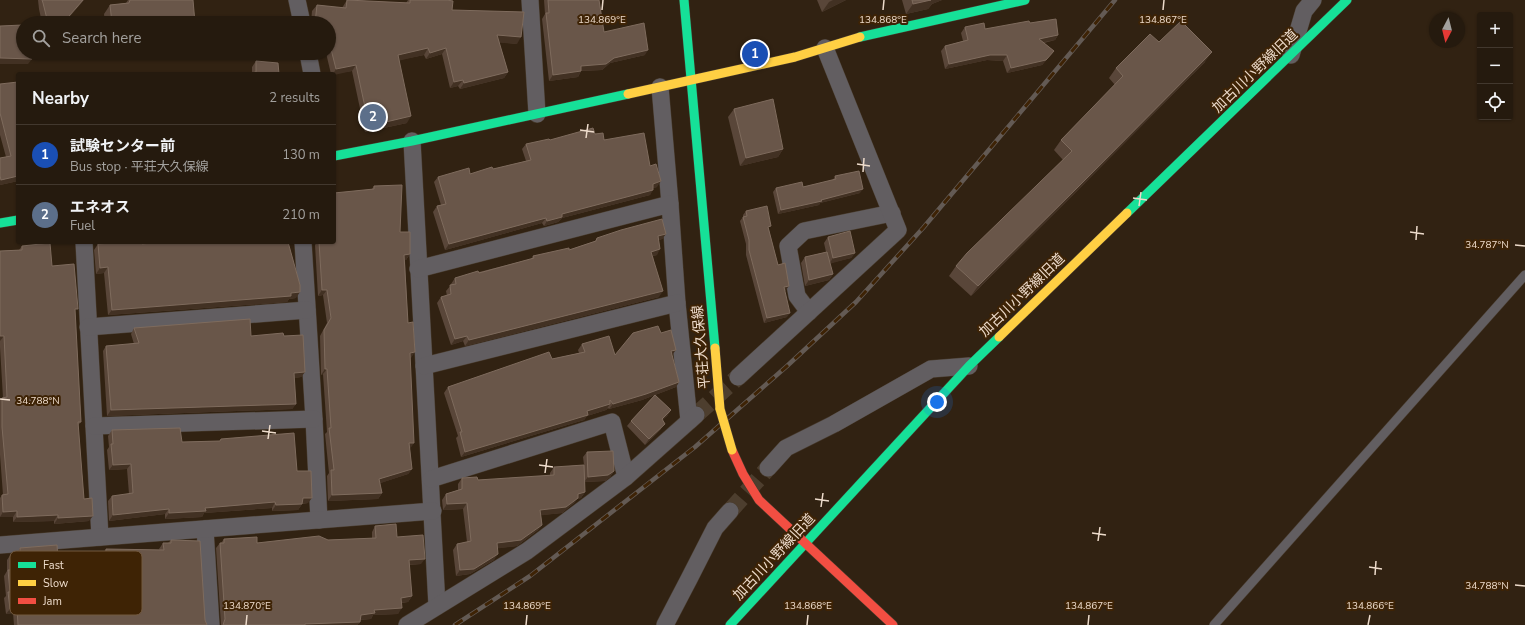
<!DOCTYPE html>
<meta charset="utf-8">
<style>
body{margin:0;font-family:"Nunito Sans","Noto Sans JP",sans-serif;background:#31271c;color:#f1f3f6}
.controls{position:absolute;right:12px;top:12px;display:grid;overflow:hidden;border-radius:4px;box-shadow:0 1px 3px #0004}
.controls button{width:36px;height:36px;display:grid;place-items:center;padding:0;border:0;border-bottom:1px solid #42382e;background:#251a0e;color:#f1f3f6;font:20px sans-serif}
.compass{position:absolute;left:1429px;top:12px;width:36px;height:36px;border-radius:50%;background:#251a0e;box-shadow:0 1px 3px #0004;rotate:187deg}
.you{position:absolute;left:937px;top:402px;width:14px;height:14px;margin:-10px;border:3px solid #fff;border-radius:50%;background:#1a73e8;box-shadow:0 0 0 6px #1a73e833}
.badge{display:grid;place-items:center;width:26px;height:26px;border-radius:50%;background:#ab9a8a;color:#fff;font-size:13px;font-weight:700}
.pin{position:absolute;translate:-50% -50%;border:2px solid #fff;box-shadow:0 1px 4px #0006}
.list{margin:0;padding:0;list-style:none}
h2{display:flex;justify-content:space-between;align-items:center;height:52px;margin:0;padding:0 16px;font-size:17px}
h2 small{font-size:13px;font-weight:400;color:#a3a19e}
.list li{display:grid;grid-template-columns:26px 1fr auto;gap:12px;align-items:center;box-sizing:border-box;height:60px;padding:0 16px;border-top:1px solid #42382e}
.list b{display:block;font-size:15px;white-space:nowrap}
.list p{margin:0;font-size:13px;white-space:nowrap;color:#a3a19e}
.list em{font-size:13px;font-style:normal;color:#a3a19e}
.icon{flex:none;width:22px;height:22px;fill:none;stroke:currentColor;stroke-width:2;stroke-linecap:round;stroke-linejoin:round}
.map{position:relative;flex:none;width:1525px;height:625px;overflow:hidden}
.search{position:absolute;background:#251a0e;box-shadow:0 1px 3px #0004;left:16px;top:16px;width:320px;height:44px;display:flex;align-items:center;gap:10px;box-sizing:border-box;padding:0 14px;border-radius:22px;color:#a3a19e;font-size:15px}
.panel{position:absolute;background:#251a0e;box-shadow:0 1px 3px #0004;left:16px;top:72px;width:320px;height:172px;border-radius:4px}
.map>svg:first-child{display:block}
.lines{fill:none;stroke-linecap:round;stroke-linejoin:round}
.street-tunnel{stroke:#4d3e2e;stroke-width:17;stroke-dasharray:17 8;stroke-linecap:butt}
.lane-casing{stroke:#493c2e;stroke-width:10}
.street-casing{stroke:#493c2e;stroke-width:18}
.fast-casing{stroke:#493c2e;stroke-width:10}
.slow-casing{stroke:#493c2e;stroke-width:10}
.jam-casing{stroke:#493c2e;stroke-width:10}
.lane{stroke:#625e61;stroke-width:9}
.street{stroke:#625e61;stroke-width:17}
.fast{stroke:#16e098;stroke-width:9}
.slow{stroke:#ffcf43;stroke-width:9}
.jam{stroke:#f24e42;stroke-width:9}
.rail-casing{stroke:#635a54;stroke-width:4.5}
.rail{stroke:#3e2305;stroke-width:3;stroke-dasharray:9;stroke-linecap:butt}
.slow-bridge-casing{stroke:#493c2e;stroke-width:10;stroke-linecap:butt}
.slow-bridge{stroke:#ffcf43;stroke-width:9}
.wall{fill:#594639}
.shaded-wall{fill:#423123}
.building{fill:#695649;stroke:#7e6b5d}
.ticks{fill:none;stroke:#eddbcb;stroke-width:1.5}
.labels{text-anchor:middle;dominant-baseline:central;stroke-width:4;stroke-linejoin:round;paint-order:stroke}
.street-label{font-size:14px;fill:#eddbcb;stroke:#3e2305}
.key{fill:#3e2305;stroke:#735a40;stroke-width:1}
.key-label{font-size:11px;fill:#eddbcb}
.ticks-label{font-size:10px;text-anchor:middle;fill:#eddbcb;stroke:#3e2305;stroke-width:4;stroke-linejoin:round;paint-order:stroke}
</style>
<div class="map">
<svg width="1525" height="625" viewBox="0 0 1525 625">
<rect width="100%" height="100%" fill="#312212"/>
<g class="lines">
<g class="street-tunnel">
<path d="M696,415L738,377"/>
<path d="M730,511L768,468"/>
</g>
<defs>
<path id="lane" d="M1214,625L1525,275"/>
<g id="street">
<path d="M297,0L302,23"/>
<path d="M530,0L537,114"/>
<path d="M308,53L312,74"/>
<path d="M1291,55L1304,11L1313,0"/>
<path d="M660,87L670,204"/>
<path d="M412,141C419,296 430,451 437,606"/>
<path d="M84,242L100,537"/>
<path d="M303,242L314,419L319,520"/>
<path d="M418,269L670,204L677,303L689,421"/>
<path d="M809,312L797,296L788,246L804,231L892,213"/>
<path d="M88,327L307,310"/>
<path d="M424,366L677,303"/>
<path d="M738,377L898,230L825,48"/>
<path d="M94,426L314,419"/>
<path d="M768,468L786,448L834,424L931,369L969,366"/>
<path d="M431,479L612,422L626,477"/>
<path d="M205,529L211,625"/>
<path d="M0,545L433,511"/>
<path d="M407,625L527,551L626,477L696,415"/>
<path d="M665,625L689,579L715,528L730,511"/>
</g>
<g id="fast">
<path d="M684,0L715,348"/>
<path d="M860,37L1025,0"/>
<path d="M334,156L412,141L628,94"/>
<path d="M1127,213L1347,0"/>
<path d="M0,223L18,220"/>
<path d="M730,625L969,366L999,337"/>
</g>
<g id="slow">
<path d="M628,94L795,57L860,37"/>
<path d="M999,337L1127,213"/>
<path d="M715,348L720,409"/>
</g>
<path id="jam" d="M732,450L743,474L759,500L893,625"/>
</defs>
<use href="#lane" class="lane-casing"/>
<use href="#street" class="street-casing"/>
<use href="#fast" class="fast-casing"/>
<use href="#slow" class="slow-casing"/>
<use href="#jam" class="jam-casing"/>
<use href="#lane" class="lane"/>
<use href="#street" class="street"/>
<use href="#fast" class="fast"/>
<use href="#slow" class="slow"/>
<use href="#jam" class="jam"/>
<defs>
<path id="rail" d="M455,625L530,576L695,447L787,366L856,302L923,228L1115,0"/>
</defs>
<use href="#rail" class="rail-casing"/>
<use href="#rail" class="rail"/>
<defs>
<path id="slow-bridge" d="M720,409L732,450"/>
</defs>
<use href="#slow-bridge" class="slow-bridge-casing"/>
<use href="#slow-bridge" class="slow-bridge"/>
</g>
<g class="wall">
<path d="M38,0H84L64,23H42L39,9Z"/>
<path d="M128,0H193L195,23H105L104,14L110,5L126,3Z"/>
<path d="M347,0L406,3L408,0H447L452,10L517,44L499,42L508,72L504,78L460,89L458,86L450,88L442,54L426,59L424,55L399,60L407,123L365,132L352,71L331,74L326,53H329V23H311L312,11L317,5L342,8Z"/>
<path d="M544,0H599L604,32L645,55L610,63L602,70L581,71L578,77L549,81L542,19L545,14Z"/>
<path d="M817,0H846L822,12Z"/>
<path d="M902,0H942L932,4L928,9L906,14Z"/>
<path d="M1030,23L1058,35L1055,40L1044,43L1054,51L1042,65L1007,73L1003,61L987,60L945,69L941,51L945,46L963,41L961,33L965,27L985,29Z"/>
<path d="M1159,42L1205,62L1073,195L971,296L949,276L956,266L1063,160L1054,150L1061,140L1115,85L1109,78L1116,68Z"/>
<path d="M256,61L279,74L252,73V67Z"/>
<path d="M0,84L18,181L0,185V158L6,157L0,135Z"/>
<path d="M734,109L783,149L778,157L740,166L728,117Z"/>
<path d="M595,134L650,166L657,187L653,188L650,195L562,218L558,222L544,226L542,223L445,250L433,212L437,206L441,205L434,182L438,177L470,174L493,169L526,161L522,149L526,144Z"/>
<path d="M835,176L860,193L820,203L819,205L778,214L773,192L776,188L803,187L833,180Z"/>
<path d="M374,186L400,232L410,254L406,260H405L408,323L411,358H410V449L412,469L408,474L380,483L382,493L378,499L328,501L327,476L329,473L325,434L327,432L323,374L321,375L320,336L327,323L323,295L318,296L315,245L317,242H334Z"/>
<path d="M746,211L769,230L778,265L786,290L785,291L787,317L764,323L746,255V244L740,221L743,217V215Z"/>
<path d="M666,234L662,239L659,240L657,255L653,256L659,297L465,346L463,341L451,345L437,303L441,297L447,296L446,291L451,285V284L455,278L531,259L533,256L569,250L595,241L597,238Z"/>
<path d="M828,237L855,253L851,258L830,263L833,274L829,280L805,286L801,263L805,257L826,252L824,243Z"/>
<path d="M98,244H142L296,298L289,299L287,302L108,315L104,273L96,274L94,250Z"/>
<path d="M22,246L52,266L75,313L81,422L78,425L84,499L89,521L54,524V521L13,522V517H0V498L2,495H3L0,455V400L2,398H3L0,347V251L19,250Z"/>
<path d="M134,328L251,336L305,372L301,377L294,378L296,404L292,409L107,416L103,351L106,346L134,344L131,334Z"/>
<path d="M661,333L672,355L679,382L676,387L655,395L671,410L667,416L662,420L661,429L645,445L627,426L631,421L655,395L642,400L609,409L608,408L606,410L587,416L584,420L461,457L456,438L458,436L444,393L448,387L552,359L579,353L578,350L582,344L615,355Z"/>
<path d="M112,430L182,442L220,441L221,439L297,471L308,503L302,504L298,510L272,511V508L204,513L202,517L165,519V514L109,521L108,501L112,496L129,494L127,469L109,470L107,450L109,447L108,436Z"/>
<path d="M587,452L614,471L610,477L605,481L585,482V492L581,498L577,499L574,503L562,513L541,515L542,525L538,530L521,543L517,546L497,548L494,560L470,574L456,576L453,550L457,544L467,542L463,509L443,510L442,500L446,494L458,490V484L462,478L478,480L550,476V473L554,467L584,465L583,457Z"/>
<path d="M375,526L397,537L421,564L409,565L412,596L408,602L402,603L398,614L373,615L371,619L360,620V622L357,625H221L216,548L220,543H221L224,539L257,543L372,538V532Z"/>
<path d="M171,540L207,625H14L13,613L6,614L4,598L6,596L4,576L7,571V560L11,554H17L20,548L58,558L102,554L106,549L160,550L159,549L163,543H168Z"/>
</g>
<g class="shaded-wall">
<path d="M83,0H84L64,23H63Z"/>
<path d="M833,0H846L822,12L829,2Z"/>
<path d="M931,0H942L932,4L928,9L906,14L913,4Z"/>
<path d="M497,35L521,37L517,44L493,42Z"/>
<path d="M1058,35L1055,40L1035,44L1039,39Z"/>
<path d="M428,48L424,55L393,62L398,55Z"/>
<path d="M446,48L442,54L426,59L430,53Z"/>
<path d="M648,50L645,55L610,63L602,70L577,71L581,66Z"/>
<path d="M1054,51L1042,65L1007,73L1011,68Z"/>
<path d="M1212,52L1205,62L1073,195L971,296L978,286Z"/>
<path d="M990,55H1007L1003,61L987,60L945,69L949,64Z"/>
<path d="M0,58L32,59L28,64H0Z"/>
<path d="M356,65L352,71L334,75V74H333L336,69Z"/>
<path d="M581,71L578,77L549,81L553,75Z"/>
<path d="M508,72L504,78L460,89L464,83Z"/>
<path d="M463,80L458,86L450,88L454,82Z"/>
<path d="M411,116L407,123L365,132L369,126Z"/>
<path d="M783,149L778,157L740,166L746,158Z"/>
<path d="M18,176V181L0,185V181L1,180Z"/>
<path d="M661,181L657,187L649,189L653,184Z"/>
<path d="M863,189L860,193L820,203L819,205L778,214L781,210L821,200Z"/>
<path d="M653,190L650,195L562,218L558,222L544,226L547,221L562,214Z"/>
<path d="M546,218L542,223L445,250L449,244Z"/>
<path d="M666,234L662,239L654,242L658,236Z"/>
<path d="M660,249L657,255L647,257L651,252Z"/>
<path d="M855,253L851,258L829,264L833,258Z"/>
<path d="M410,254L406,260H401L404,255Z"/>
<path d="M108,267L104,273L96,274L100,268Z"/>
<path d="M833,274L829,280L805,286L809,280Z"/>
<path d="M789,286L786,290L781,291L784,287Z"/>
<path d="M322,290H327L323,295L318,296Z"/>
<path d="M663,291L659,297L465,346L469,340Z"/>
<path d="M300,292L296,298L289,299L287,302L108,315L112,310Z"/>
<path d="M790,313L787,317L764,323L767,318Z"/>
<path d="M0,336H4L0,341Z"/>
<path d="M467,336L463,341L451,345L455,339Z"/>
<path d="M676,350L672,355L671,351Z"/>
<path d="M415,352L411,358L406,359L410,353Z"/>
<path d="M325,369H327L323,374L321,375Z"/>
<path d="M305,372L301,377L290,379L294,373Z"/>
<path d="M679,382L676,387L642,400L609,409L613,404Z"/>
<path d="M296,404L292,409L107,416L111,410Z"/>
<path d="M610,404L606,410L587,416L584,420L461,457L465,452L587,411Z"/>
<path d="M671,410L667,416L658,425L662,419Z"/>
<path d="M665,424L661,429L645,445L649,439Z"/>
<path d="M409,443H414L410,449Z"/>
<path d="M131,464L127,469L109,470L113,465Z"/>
<path d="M412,469L408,474L375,485L379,479Z"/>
<path d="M614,471L610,477L605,481L584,482L588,477Z"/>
<path d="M585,492L581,498L577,499L574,503L562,513L536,516L540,510L578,494Z"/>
<path d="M382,493L378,499L328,501L332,495Z"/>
<path d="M303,498H312L308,503L299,504Z"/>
<path d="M275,502L272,508L204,513L202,517L165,519L169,513L205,508Z"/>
<path d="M467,503L463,509L443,510L447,504Z"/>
<path d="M302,504L298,510L272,511L276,505Z"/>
<path d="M169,509L165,514L109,521L113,515Z"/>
<path d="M17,511L13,517H0L3,512Z"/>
<path d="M58,515L54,521L13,522L17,517Z"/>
<path d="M93,516L89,521L54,524L58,518Z"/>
<path d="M542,525L538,530L517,546L493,549L497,543Z"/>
<path d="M498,554L494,560L470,574L456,576L460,570Z"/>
<path d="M425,559L421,564L405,565L409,560Z"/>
<path d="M412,596L408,602L398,603L401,598Z"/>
<path d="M17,608L13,613L6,614L10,609Z"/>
<path d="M402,608L398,614L373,615L371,619L357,620L361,615L374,610Z"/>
<path d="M360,622L357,625H304L305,624Z"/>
</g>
<g class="building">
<path d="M42,0H83L63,23H48L43,3Z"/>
<path d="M130,0H193L195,23H112L110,5L129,3Z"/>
<path d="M347,0L410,3V0H447L453,1L452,10L524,12L521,37L497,35L508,72L464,83L463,80L454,82L446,48L430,53L428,48L398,55L411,116L369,126L356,65L336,69L329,41V23H315L317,5L346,8Z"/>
<path d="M548,0H599L604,32L644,23L648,50L614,58L606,64L581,66V71L553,75L546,13H549Z"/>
<path d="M912,0H931L913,4Z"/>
<path d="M1056,19L1058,35L1039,39L1054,51L1046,60L1011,68L1007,55H990L949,64L945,46L968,40L965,27L984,23L985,29L1029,21L1030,23Z"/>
<path d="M1181,21L1212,52L1080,185L978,286L956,266L967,253L1072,151L1061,140L1123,76L1116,68L1150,34L1159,42Z"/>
<path d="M23,25V53H32V59L0,58V26Z"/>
<path d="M256,61L278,63L279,74H245L256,72Z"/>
<path d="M18,82V176L1,180L0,176V158L11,156L0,113V84Z"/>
<path d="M773,99L783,149L746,158L734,109Z"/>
<path d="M593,128L595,134L603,133L604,140L644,133L650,166L656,164L661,181L653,184V190L562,214V217L547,221L546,218L449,244L437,206L446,204L438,177L469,168L470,174L492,167L493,169L531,160L526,144L549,139L550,140Z"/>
<path d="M859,171L863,189L821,200L822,201L781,210L776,188L802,182L803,187L836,179L835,176Z"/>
<path d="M402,185L400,232H410V254L404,255L408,323L413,322L415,352L410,353L414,443H409L412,469L379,479L382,493L332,495L331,470H334L329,428H331L327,369H325L324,330L331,318L327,290H322L319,242H334V193L374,189V186Z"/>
<path d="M767,206L771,226L768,227L778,265L785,263L789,286L784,287L790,313L767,318L749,250V240L743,217L747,216L746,211Z"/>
<path d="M662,219L666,234L658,236L660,249L651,252L663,291L469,340L467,336L455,339L441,297L451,294L450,285L456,284L455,278L478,271L479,273L534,258L533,256L569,248V250L596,241L597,238L621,230Z"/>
<path d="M850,231L855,253L833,258L828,237Z"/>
<path d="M112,242H142V244L161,242H288L300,285V292L291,293V296L112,310L108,267L100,268L98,244L111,243Z"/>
<path d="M50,243L52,266L74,264L78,309H75L81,422H78L84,499L92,498L93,516L58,518V515L17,517V511L3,512L2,495L8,494L2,427V398L7,397L4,336H0V251L22,250V246Z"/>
<path d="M827,252L833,274L809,280L805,257Z"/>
<path d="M250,319L251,336L283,333L284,336L303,335L305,372L294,373L296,404L111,410L106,346L139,343L134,328Z"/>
<path d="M658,326L661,333L671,330L676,350L671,351L679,382L646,394L613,404L610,400V404L587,411L588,415L465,452L460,432H462L448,387L549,352L552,359L585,352L582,344L609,336L615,355L633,333Z"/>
<path d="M655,395L671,410L662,419L665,424L649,439L631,421Z"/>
<path d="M180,428L182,442L220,441L221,439L294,433L297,471H311L312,498H303L302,504L276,505L275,502L205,508L206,511L169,513V509L113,515L112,496L133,493L131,464L113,465L111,444H113L112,430Z"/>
<path d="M613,451L614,471L608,475L588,477L587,452Z"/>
<path d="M584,465L585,492L578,494V498L566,507L540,510L542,525L525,537L521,540L497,543L498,554L474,569L460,570L457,544L471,541L467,503L447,504L446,494L462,489V478L477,477L478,480L554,475V467Z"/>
<path d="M396,524L397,537L423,535L425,559L409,560L412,596L401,598L402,608L374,610L375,613L361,615L360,622L305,624V625H223L225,619L220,543H224V539L257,537V543L319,536L328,540L376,538L375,526Z"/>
<path d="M171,540L200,541L205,620L207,625H18L17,608L10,609L8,592H10L8,570H11V554L20,553V548L57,545L58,558L106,554V549L164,550L163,543H171Z"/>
</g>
<path class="ticks" d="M602,10L603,0M883,10L884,0M1163,10L1164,0M580,130L594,132M586,138L588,124M857,164L870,166M863,172L864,158M1133,198L1147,200M1139,206L1141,192M1410,232L1424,234M1416,240L1417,226M1515,245L1525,246M0,399L10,400M262,431L276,433M268,439L270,425M539,465L553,467M545,473L547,459M815,499L829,501M821,507L823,493M1092,533L1106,535M1098,541L1100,527M1369,567L1382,569M1375,575L1376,561M1515,585L1525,586M246,625L247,615M526,625L527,615M807,625L808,615M1088,625L1089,615M1368,625L1370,615"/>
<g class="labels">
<g class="street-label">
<text transform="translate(1255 71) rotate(-44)">加古川小野線旧道</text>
<text transform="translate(1022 295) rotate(-44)">加古川小野線旧道</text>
<text transform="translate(701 347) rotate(-95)">平荘大久保線</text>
<text transform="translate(774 557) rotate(-47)">加古川小野線旧道</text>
</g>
</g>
<rect x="10" y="551" width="132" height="64" rx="6" class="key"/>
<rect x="18" y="562" width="18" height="6" fill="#16e098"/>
<rect x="18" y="580" width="18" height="6" fill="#ffcf43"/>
<rect x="18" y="598" width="18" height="6" fill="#f24e42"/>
<g class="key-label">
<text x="43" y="569">Fast</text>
<text x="43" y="587">Slow</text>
<text x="43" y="605">Jam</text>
</g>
<g class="ticks-label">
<text x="602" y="23">134.869°E</text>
<text x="883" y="23">134.868°E</text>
<text x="1163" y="23">134.867°E</text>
<text x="1487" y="248">34.787°N</text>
<text x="38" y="404">34.788°N</text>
<text x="1487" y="589">34.788°N</text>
<text x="247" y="609">134.870°E</text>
<text x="527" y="609">134.869°E</text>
<text x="808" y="609">134.868°E</text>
<text x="1089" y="609">134.867°E</text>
<text x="1370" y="609">134.866°E</text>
</g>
</svg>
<div class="controls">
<button>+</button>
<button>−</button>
<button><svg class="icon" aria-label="locate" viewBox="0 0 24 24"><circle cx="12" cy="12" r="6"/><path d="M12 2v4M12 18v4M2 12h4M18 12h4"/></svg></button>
</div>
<svg class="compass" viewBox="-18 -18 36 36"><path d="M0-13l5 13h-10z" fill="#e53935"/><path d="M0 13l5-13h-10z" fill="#a3a19e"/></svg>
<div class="you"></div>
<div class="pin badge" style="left:755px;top:54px;background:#1a4fb4">1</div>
<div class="pin badge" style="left:373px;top:117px;background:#5c6f8a">2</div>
<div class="search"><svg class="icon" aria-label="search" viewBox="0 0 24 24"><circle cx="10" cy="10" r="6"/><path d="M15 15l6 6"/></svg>Search here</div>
<section class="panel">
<h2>Nearby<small>2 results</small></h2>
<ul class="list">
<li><span class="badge" style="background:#1a4fb4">1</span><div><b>試験センター前</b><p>Bus stop · 平荘大久保線</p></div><em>130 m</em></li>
<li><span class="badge" style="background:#5c6f8a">2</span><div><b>エネオス</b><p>Fuel</p></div><em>210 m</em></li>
</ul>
</section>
</div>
